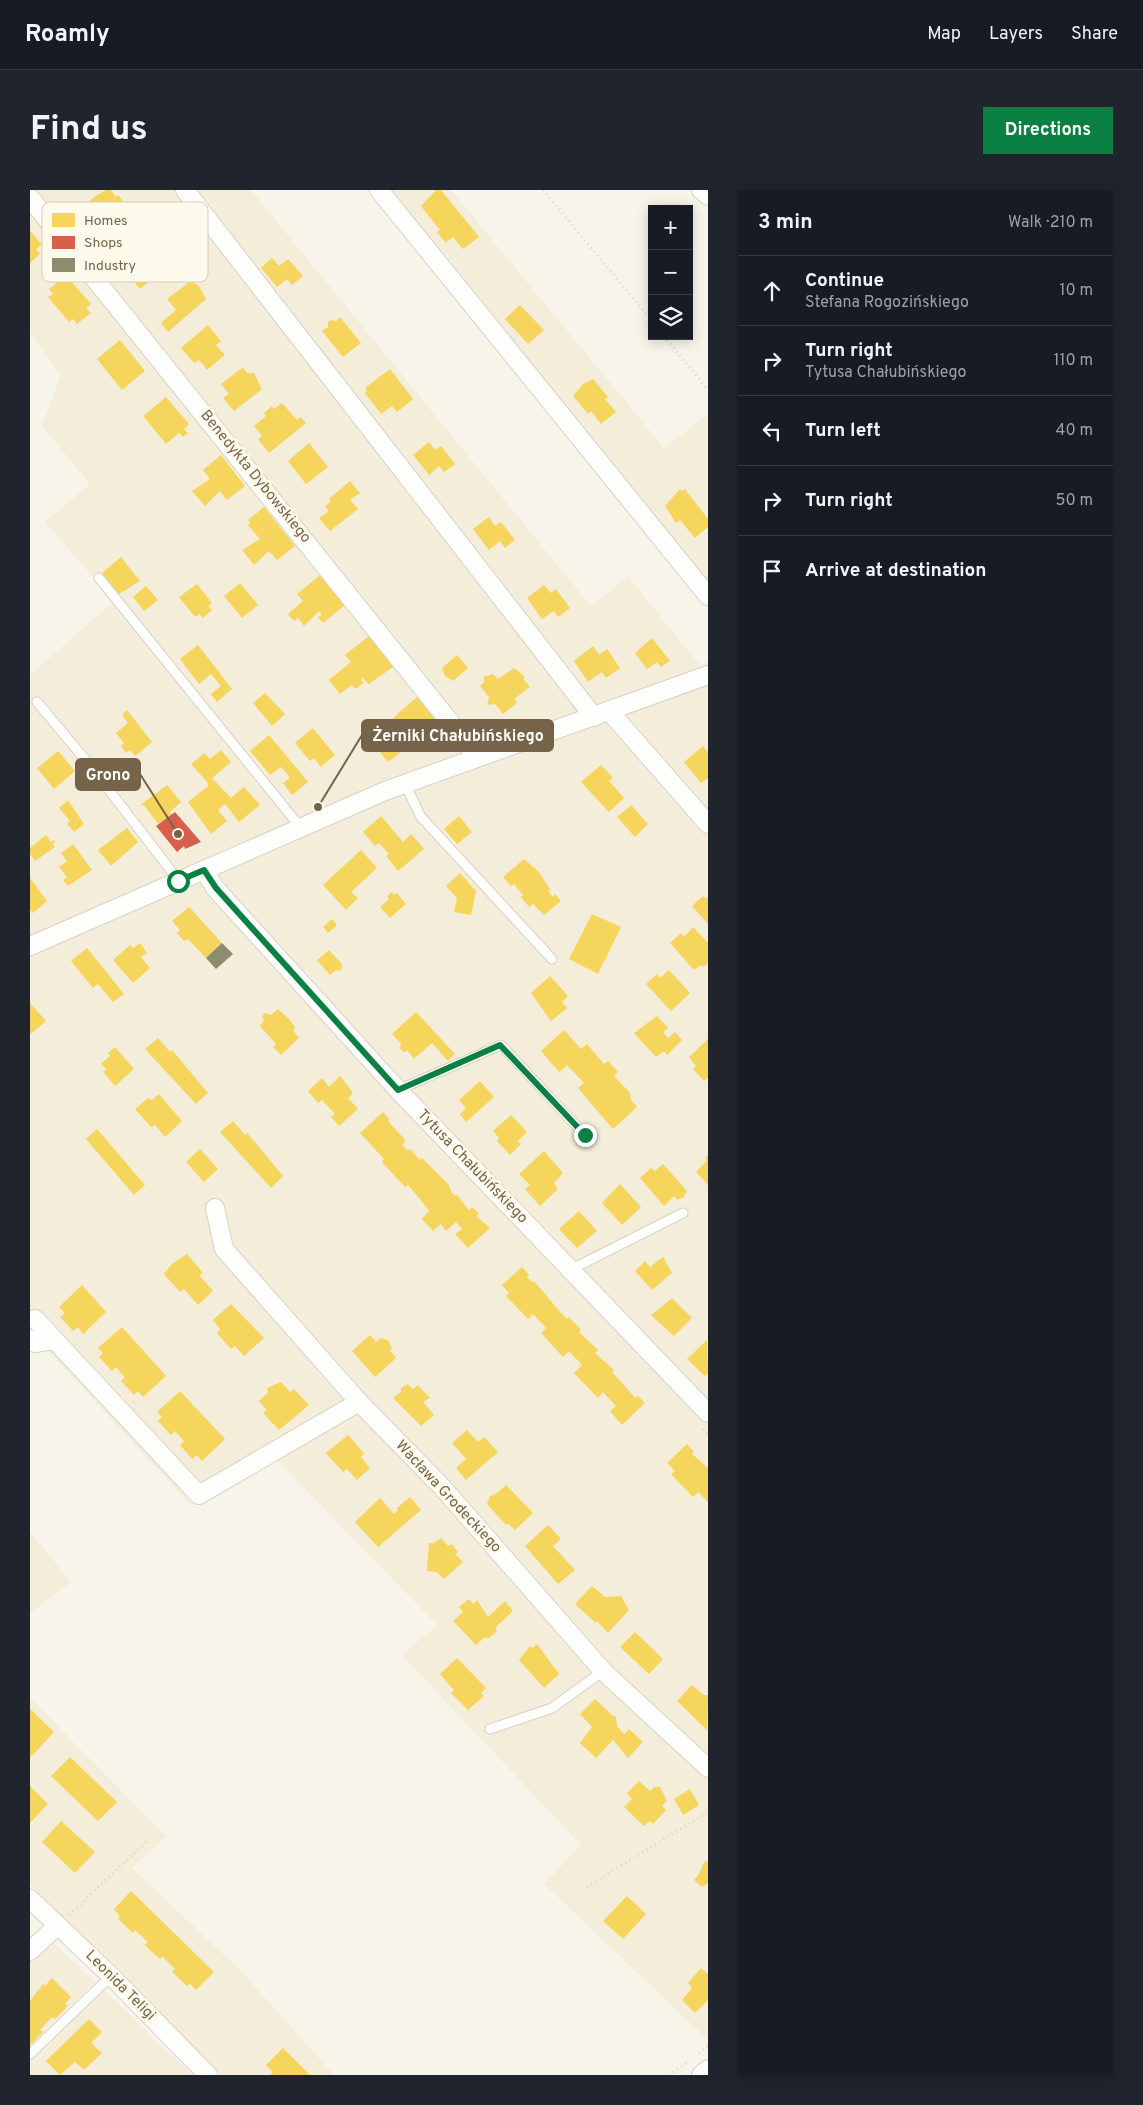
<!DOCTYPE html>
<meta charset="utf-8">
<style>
body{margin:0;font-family:Overpass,sans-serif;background:#20242c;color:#f1f3f6}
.controls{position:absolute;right:15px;top:15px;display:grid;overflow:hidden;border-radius:0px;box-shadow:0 2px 12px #0003}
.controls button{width:45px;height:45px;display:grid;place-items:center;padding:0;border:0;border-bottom:1px solid #363941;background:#171b24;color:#f1f3f6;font:25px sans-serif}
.stop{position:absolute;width:15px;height:15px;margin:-11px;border:4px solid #0b8043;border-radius:50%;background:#fff}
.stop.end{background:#0b8043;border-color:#fff;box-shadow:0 1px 5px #0008}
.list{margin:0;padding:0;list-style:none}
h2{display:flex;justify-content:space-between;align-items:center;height:65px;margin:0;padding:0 20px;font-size:21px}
h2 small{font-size:16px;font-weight:400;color:#9ea1a6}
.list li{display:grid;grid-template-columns:32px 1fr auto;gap:15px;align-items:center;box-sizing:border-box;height:70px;padding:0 20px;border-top:1px solid #363941}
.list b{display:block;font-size:19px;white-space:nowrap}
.list p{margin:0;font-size:16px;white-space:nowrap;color:#9ea1a6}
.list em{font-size:16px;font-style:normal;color:#9ea1a6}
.icon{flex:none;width:28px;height:28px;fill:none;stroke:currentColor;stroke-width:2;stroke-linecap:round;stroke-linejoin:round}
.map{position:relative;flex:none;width:678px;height:1885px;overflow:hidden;border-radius:0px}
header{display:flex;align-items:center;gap:30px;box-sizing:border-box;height:70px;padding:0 25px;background:#171b24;border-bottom:1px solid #363941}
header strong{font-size:24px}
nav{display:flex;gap:28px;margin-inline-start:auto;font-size:18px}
.intro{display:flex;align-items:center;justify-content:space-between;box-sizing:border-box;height:120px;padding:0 30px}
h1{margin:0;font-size:35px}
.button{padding:12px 22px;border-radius:0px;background:#0b8043;color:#fff;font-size:18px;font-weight:700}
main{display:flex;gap:30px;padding:0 30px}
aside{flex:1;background:#171b24;border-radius:0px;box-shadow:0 2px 12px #0003}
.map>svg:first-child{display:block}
.residential{fill:#f3edda}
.homes{fill:#f6d55c}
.shops{fill:#d6604d}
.industry{fill:#8c8c6e}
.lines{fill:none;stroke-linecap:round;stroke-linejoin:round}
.service-casing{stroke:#d6d2c8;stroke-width:11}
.minor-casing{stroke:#d6d2c8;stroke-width:20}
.path{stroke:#dad5cd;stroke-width:3;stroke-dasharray:1 4;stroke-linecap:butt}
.service{stroke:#fefefc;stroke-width:9}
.minor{stroke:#fefefc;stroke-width:18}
.route{stroke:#0b8043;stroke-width:6}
.labels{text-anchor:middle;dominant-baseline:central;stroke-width:5;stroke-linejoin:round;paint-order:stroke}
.street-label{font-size:15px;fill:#776349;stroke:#fffbec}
.key{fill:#fffbec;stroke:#d6cdbb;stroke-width:1}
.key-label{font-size:14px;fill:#776349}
.leader{fill:none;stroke:#776349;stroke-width:2}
.callout-dot{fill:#776349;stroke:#fffbec;stroke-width:2}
.callout{fill:#776349;stroke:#776349;stroke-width:2}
.callout-label{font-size:16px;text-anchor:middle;font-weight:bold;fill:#fff}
</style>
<header>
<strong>Roamly</strong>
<nav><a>Map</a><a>Layers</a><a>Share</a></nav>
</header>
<div class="intro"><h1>Find us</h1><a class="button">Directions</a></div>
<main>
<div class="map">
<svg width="678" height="1885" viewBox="0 0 678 1885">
<rect width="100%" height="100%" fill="#f7f5ea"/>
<g class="residential">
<path d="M0,0H221L561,416L598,387L670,475L678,472V1850L514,1694L551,1655L372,1465L407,1435L245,1268L161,1316L0,1141V485L84,411L15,332L60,294L12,236L31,185L0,143Z"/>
<path d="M360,0H421L634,258L678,224V395Z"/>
<path d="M0,1342L41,1392L0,1423Z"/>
<path d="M0,1508L136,1646L102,1678L212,1782L304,1885H190L0,1694Z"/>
<path d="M20,1750L65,1792L0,1856V1770Z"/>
<path d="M74,1800L162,1885H0V1871Z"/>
</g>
<g class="homes">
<path d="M76,0H81L86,7L88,5L98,17L90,23L101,36L86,48L71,30L67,33L55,17L64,7Z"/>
<path d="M406,0H411L449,47L433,59L423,47L416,53L407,42L410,40L391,16Z"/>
<path d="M0,41L12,55L6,59L10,64L0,73Z"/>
<path d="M111,56L131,81L110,99L89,73Z"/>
<path d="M242,68L249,76L258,69L273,86L262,95L257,89L247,97L231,78Z"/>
<path d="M32,89L35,93L40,90L61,114L56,118L61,123L47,134L43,129L39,132L18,107L23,104L19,99Z"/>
<path d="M161,91L169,96L176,109L138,142L131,133L146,120L137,109Z"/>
<path d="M490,115L514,140L498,154L475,129Z"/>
<path d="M310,127L331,153L313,167L292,141L298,137V132L301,130L306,131Z"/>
<path d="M178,135L191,151L186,155L195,165L177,180L169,170L164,173L151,158Z"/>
<path d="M90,150L115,181L92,200L67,169Z"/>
<path d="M213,177L217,183H224L232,199L204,221L193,208L199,204L191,194Z"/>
<path d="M360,179L383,209L367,222L362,216L351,224L335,203L337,201L335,198Z"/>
<path d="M563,189L578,207L575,209L586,222L571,234L561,221L558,224L543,206L553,194Z"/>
<path d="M136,207L159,234L154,239L158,243L153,247L149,243L136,254L113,226Z"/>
<path d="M252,213L267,230L271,227L276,233L239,263L228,249L232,246L224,236L236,226L234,223L242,216L244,219Z"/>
<path d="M399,252L405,260L411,256L425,274L414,282L409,276L399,285L383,265Z"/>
<path d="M279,253L298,277L276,294L258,271Z"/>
<path d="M191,265L215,296L197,310L190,301L175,316L162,301L180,289L173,280Z"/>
<path d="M320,291L330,303L320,310L328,319L300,341L289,328L299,321L295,316L301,312L299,309Z"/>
<path d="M650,299L652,301L655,299L678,329V337L665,348L650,330L646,333L635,316Z"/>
<path d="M234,317L265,356L247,370L239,361L224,375L212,360L230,349L218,335L220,333L218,330Z"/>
<path d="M459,327L465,336L471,332L485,350L475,358L470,351L459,360L443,339Z"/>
<path d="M91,367L110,391L89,404L72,383Z"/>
<path d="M290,385L315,415L293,433L288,427L292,425L289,421L274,436L268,428L264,431L258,424L273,411L267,404Z"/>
<path d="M210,393L228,415L212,428L194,406Z"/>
<path d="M167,394L182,413L178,416L182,420L173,428L169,424L165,427L149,407Z"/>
<path d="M514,395L521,403L526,399L540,418L528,427L524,421L512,429L497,408Z"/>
<path d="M116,396L128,410L114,421L103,407Z"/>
<path d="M339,446L363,477L339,494L333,488L331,490L334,493L325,499L322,495L310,504L299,490L321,472L315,465Z"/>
<path d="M622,448L640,471L631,477L627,472L617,479L605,463Z"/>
<path d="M168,455L202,499L187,512L181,504L191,496L181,484L169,494L150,469Z"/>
<path d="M563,456L569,465L577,459L590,478L576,488L572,482L558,492L544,471Z"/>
<path d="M427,465L438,478L423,491L415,486L412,478Z"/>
<path d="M484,478L495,487L493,489L500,497L484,509L487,513L473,524L465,514L457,515L459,507L450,496L454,492V487L463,484L468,489Z"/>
<path d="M235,503L255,524L242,536L223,513Z"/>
<path d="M387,507L412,538L388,556L382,549L368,559L371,562L358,572L350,562L365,550L358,542L368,534L363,528Z"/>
<path d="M97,520L122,552L105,566L100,560L96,563L91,556L94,553L86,543L98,533L92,525Z"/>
<path d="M283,538L305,565L291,577L284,568L280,571L265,553Z"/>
<path d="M239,545L278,592L262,605L253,593L260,588L251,577L240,585L220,561Z"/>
<path d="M673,556L678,562V588L671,593L654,572Z"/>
<path d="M191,560L201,572L182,588L201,608L214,597L230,615L209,632L195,614L188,620L197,631L181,644L158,612L178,596L177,592L161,574L174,563L180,569Z"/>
<path d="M28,561L45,581L24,599L7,578Z"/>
<path d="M571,575L583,588L579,591L594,608L579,622L551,592Z"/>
<path d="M137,595L151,612L140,622L142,625L128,634L114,615L109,616Z"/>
<path d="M38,610L54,634L44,642L37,634L40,631L29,618Z"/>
<path d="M601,615L618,634L605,647L587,627Z"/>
<path d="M351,626L373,652L381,644L394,659L368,681L356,666L359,664L349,653L345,656L333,642Z"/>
<path d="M429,626L442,642L427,654L414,639Z"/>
<path d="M97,638L108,652L81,676L68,660Z"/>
<path d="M16,645L21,652L24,650L25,652L23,654L25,657L5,671L0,664V658Z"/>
<path d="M43,654L62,680L38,696L33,690L37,687L29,677L37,671L31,663Z"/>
<path d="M331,660L347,678L321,702L328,708L316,720L293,695Z"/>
<path d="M494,669L509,682L520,699L518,701L523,707L525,704L531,711L514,725L503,714L499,717L491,707L493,705L484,694L481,696L473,687Z"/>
<path d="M430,683L446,701L441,725L424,722L427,708L416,696Z"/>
<path d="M0,688L17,711L3,723L0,720Z"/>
<path d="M362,702L364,705L367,703L376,714L360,728L350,717L359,709L357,706Z"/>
<path d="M673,706L676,708L678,707V734L662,716Z"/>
<path d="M159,717L192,753L176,768L158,749L154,751L147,743L150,740L142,731Z"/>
<path d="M562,724L591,737L568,784L539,769Z"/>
<path d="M302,729L307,735L298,743L293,737Z"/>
<path d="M663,737L678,753V773L673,777L671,775L664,780L640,753L651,743L654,747Z"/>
<path d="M110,753L117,763L111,767L120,778L103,793L83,770L100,755L103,758Z"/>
<path d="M57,758L94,804L83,812L68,794L63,798L41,771Z"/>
<path d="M299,760L312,774L311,781L306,780L300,785L287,770Z"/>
<path d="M639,780L660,803L641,821L616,794L627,784L630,788Z"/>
<path d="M520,786L538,806L532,812L537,818L521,831L501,803Z"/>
<path d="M0,813L16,831L1,844L0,842Z"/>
<path d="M248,819L260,830L265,838L263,840L269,848L251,865L243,857L246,854L230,836L234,831L232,826L236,823L241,825Z"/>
<path d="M386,822L425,864L418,871L402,853L384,869L378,861L373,862L370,858L371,854L362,844Z"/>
<path d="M627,826L638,838L633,842L638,848L645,842L652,850L637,865L634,861L626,867L604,843Z"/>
<path d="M534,840L551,859L557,854L574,874L578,871L588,882L584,886L600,903L601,910L607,917L583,939L548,898L554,893L537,875L529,882L511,861Z"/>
<path d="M128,848L140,862L142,860L178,903L166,914L115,859Z"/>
<path d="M678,849V888L674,891L663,879L666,876L659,867Z"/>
<path d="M85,857L104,879L85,896L73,882L76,879L71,874L80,866L78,863Z"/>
<path d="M310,886L323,903L318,908L328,919L309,936L301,927L305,924L292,910L288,913L278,901L292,888L299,897Z"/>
<path d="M450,891L464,907L436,932L430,924L436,918L429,910Z"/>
<path d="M129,904L152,931L135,947L125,935L121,937L105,919L118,908L122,910Z"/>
<path d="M353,922L359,929L358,931L376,951L372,955L377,960L380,959L390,970L392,968L418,994L422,1003L425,1006L427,1005L439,1020L442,1017L449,1024L446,1026L460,1038L438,1058L425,1044L432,1039L426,1032L416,1041L411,1034L403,1041L392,1029L399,1021L389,1008L378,995L375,997L352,972L354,969L330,943Z"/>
<path d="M481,925L497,942L488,951L491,954L480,965L467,951L469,948L463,941Z"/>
<path d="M203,931L215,945L217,943L253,986L241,998L190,942Z"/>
<path d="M67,939L115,995L104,1005L56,949Z"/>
<path d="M170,959L188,979L174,992L156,972Z"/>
<path d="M514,961L533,983L524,993L528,999L510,1016L495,999L500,995L489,984Z"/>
<path d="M678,965V995L666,982L677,970L675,968Z"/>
<path d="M633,974L657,1001L654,1007L647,1010L644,1006L634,1016L610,988L621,978L625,981Z"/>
<path d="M590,994L611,1017L592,1035L572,1013Z"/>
<path d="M549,1021L567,1041L547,1058L529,1039Z"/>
<path d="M157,1064L173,1083L169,1085L183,1101L168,1115L154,1099L150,1102L134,1084L142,1074Z"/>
<path d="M633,1067L642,1083L622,1100L605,1081L615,1071L620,1077Z"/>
<path d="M492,1077L499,1085L497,1087L502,1092L504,1091L531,1123L537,1129L539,1127L551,1140L549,1142L568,1160L565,1163L584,1180L582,1182L600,1202L605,1208L608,1206L615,1213L592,1235L580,1221L586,1216L573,1202L568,1208L544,1183L552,1175L539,1161L533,1167L511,1143L516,1138L503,1124L498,1129L476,1106L479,1103L472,1095Z"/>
<path d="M52,1095L76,1122L53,1144L48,1137L43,1141L37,1134L30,1127L35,1123L29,1117Z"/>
<path d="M642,1108L662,1128L644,1146L621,1125Z"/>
<path d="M201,1114L234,1148L214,1166L205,1156L201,1159L187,1143L190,1139L183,1130Z"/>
<path d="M92,1137L136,1186L113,1207L108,1201L104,1205L91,1191L95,1187L91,1183L86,1177L82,1181L69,1167L73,1163L68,1158Z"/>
<path d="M340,1145L346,1152L351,1148L358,1150L362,1159L360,1161L366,1168L345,1187L322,1161Z"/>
<path d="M677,1150L678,1183L675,1186L657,1169Z"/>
<path d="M251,1192L260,1202L264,1199L279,1215L249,1240L233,1223L237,1220L229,1211L238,1203L237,1198Z"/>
<path d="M378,1194L383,1199L388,1195L400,1208L393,1212L404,1225L391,1236L363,1208L371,1202V1198Z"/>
<path d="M150,1201L195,1249L172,1271L167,1265L162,1269L150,1255L154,1251L145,1241L141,1245L128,1231L132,1227L127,1222Z"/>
<path d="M437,1240L448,1252L454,1247L468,1262L436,1290L426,1278L436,1269L422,1253Z"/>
<path d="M318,1245L334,1263L331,1267L340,1278L327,1290L317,1279L313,1282L296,1263Z"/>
<path d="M657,1254L664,1262L662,1264L678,1278V1312L668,1302L663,1307L641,1284L645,1281L637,1273Z"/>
<path d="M476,1295L503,1323L485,1340L479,1334L476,1335L457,1314L460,1306L467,1303Z"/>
<path d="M380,1307L391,1320L348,1357L325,1332L350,1308L364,1324L368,1320L367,1318Z"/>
<path d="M518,1335L531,1349L523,1356L545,1380L528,1394L495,1356Z"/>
<path d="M411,1348L418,1356L422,1354L428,1362L425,1364L433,1372L414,1389L407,1382L397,1381L399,1353H404Z"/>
<path d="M562,1396L575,1407L591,1406L599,1420L578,1443L567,1431L566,1433L545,1414Z"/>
<path d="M439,1409L443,1414L447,1410L458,1427L475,1411L483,1421L465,1438L467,1441L458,1449L455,1447L446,1455L423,1431L433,1422L429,1417Z"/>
<path d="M605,1442L633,1469L619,1484L590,1457Z"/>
<path d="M507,1454L529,1484L514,1498L489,1470L500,1456L503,1458Z"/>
<path d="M427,1468L456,1498L451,1503L454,1506L439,1519L440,1522L421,1503L424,1500L410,1484Z"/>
<path d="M662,1495L674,1505H678L677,1540L647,1511Z"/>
<path d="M565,1509L583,1526H586L587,1536L594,1544L599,1539L613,1552L598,1568L583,1550L566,1568L550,1553L562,1537L550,1524Z"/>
<path d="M0,1519L24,1542L1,1567L0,1565Z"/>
<path d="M40,1567L87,1612L68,1631L21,1586Z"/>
<path d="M609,1591L620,1601L624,1597H630L637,1611L632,1616L636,1620L623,1634L620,1631L614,1636L594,1617L602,1609L597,1603Z"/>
<path d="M0,1596L18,1614L0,1633Z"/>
<path d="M660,1599L669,1615L653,1625L644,1609Z"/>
<path d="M31,1631L65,1662L45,1683L12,1652Z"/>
<path d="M678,1671V1693L672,1697L664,1690L669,1684L674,1672Z"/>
<path d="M101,1701L184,1782L166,1800L160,1794L157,1796L142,1782L145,1779L132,1766L130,1769L122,1762L115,1755L118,1752L105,1740L103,1743L88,1729L90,1726L84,1719Z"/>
<path d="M597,1706L616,1724L593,1749L573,1731Z"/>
<path d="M671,1778L678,1784V1810L665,1823L652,1810L662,1798L658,1793Z"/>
<path d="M22,1788L41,1807L35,1814L38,1816L25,1829L22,1827L10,1840L13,1842L0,1855V1811L13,1794L15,1796Z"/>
<path d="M59,1829L72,1842L61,1853L72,1863L54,1880L45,1872L30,1885L16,1871Z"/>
<path d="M253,1858L280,1885H240L243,1882L236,1875Z"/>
</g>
<path class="shops" d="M145,622L171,652L155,659L154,656L147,662L126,636Z"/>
<path class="industry" d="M192,753L203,764L186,779L176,768Z"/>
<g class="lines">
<defs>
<g id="service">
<path d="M69,388L271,638"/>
<path d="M7,512L59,574L149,691"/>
<path d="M375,594L391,627L522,769"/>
<path d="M368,900L471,855L555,945"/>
<path d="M540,1080L653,1023"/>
<path d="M460,1539L522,1518L573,1481"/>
<path d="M0,1864L81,1786"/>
</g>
<g id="minor">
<path d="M155,0L564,527"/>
<path d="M349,0L678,406"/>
<path d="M671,0L678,6"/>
<path d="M0,8L448,567"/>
<path d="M580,522L678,634"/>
<path d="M174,680L185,698L368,900L678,1223"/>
<path d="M0,756L355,601L678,485"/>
<path d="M185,1018L194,1059L329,1212L412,1297L573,1481L678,1578"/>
<path d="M5,1129L169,1305L329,1212"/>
<path d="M0,1149L5,1153L24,1150"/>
<path d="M0,1709L81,1786L178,1885"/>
<path d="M0,1761L28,1735"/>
<path d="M671,1885L678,1879"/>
</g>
</defs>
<use href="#service" class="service-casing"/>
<use href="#minor" class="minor-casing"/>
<g class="path">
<path d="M513,0L622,131"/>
<path d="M634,146L678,200"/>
<path d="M673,1239L678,1244"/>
<path d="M557,1697L678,1622"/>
<path d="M39,1725L116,1652"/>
<path d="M669,1863L678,1856"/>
<path d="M639,1885L658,1872"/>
</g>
<use href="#service" class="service"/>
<use href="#minor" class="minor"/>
</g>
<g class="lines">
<path class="route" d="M148,691L174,680L186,698L368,900L470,855L555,945"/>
</g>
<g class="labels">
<g class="street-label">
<text transform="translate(225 287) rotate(51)">Benedykta Dybowskiego</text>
<text transform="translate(442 977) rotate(46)">Tytusa Chałubińskiego</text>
<text transform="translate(418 1307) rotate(47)">Wacława Grodeckiego</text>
<text transform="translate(90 1796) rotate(45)">Leonida Teligi</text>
</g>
</g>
<rect x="12" y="12" width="166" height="80" rx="8" class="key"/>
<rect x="22" y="23" width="23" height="14" fill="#f6d55c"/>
<rect x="22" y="46" width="23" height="13" fill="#d6604d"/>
<rect x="22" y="68" width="23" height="14" fill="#8c8c6e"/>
<g class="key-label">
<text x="54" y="35">Homes</text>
<text x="54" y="57">Shops</text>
<text x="54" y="80">Industry</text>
</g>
<path class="leader" d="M288 617L332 545M148 644L110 584"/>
<g class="callout-dot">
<circle cx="288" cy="617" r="5"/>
<circle cx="148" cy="644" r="5"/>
</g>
<g class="callout">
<rect x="332" y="530" width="191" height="31" rx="5"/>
<rect x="46" y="569" width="64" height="31" rx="5"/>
</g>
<g class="callout-label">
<text x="428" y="551">Żerniki Chałubińskiego</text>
<text x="78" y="590">Grono</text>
</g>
</svg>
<div class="controls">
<button>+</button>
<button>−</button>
<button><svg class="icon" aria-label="layers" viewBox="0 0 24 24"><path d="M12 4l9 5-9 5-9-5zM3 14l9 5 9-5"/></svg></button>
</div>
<div class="stop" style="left:148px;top:691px"></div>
<div class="stop end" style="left:555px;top:945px"></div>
</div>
<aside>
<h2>3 min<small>Walk · 210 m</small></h2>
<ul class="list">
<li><svg class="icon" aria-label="ahead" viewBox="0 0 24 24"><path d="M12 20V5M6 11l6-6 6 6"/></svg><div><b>Continue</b><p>Stefana Rogozińskiego</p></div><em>10 m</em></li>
<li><svg class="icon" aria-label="right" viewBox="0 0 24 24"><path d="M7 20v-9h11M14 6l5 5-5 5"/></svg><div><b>Turn right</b><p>Tytusa Chałubińskiego</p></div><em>110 m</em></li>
<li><svg class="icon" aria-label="left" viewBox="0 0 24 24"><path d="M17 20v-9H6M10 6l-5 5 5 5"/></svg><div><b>Turn left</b></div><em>40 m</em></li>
<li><svg class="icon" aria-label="right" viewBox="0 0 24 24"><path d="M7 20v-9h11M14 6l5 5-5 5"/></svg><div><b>Turn right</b></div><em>50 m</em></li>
<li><svg class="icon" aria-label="arrive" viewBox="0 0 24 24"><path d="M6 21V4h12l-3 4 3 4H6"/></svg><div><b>Arrive at destination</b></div></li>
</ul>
</aside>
</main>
